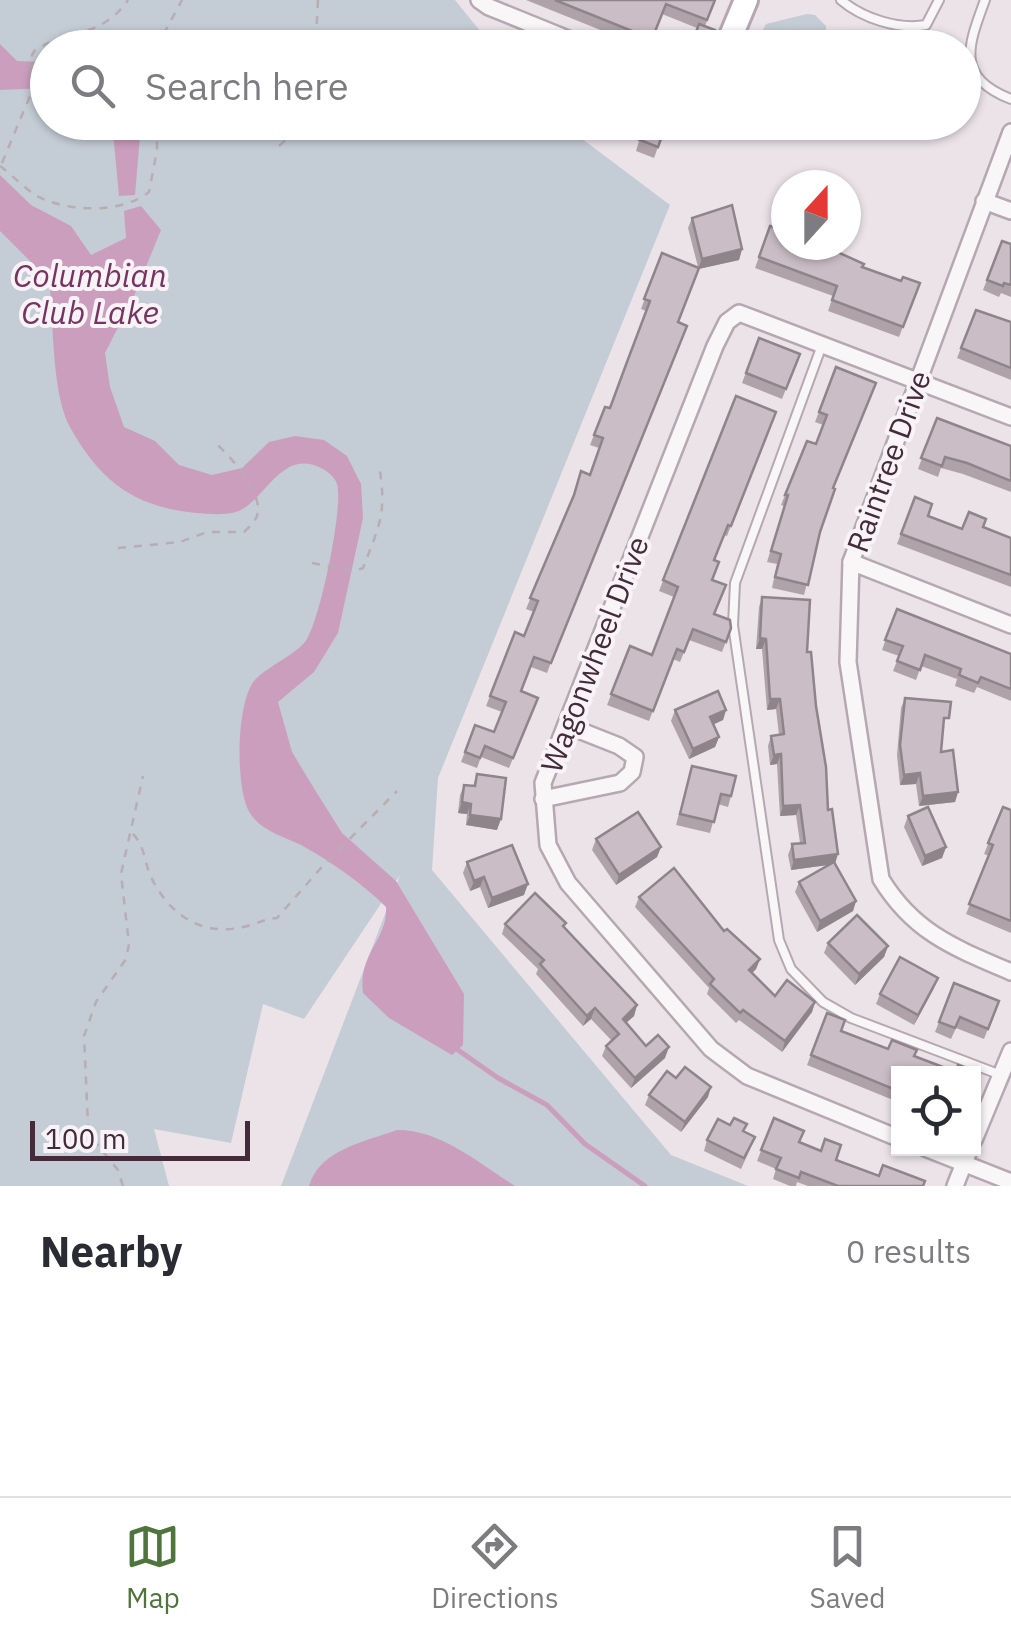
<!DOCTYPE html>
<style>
body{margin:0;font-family:"IBM Plex Sans",sans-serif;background:#f2f2f3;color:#2b2b33}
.controls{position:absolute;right:30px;bottom:30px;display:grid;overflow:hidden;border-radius:0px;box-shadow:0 2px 8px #0004}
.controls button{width:90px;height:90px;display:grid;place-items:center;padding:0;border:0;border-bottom:2px solid #e1e1e2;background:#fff;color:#2b2b33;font:50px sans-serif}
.compass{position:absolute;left:771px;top:170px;width:90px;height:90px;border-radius:50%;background:#fff;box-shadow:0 2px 8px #0004;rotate:21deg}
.scale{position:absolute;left:30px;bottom:25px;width:220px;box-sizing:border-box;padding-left:10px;border:5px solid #442b39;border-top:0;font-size:28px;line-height:35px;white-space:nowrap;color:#442b39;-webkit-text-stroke:8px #f8f3f6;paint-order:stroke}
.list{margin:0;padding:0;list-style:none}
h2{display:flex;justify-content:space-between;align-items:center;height:130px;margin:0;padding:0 40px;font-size:42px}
h2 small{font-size:32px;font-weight:400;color:#7c7c81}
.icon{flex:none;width:55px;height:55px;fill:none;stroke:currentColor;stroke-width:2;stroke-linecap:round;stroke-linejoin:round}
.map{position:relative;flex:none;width:1011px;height:1186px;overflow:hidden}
.search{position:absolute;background:#fff;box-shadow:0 2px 8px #0004;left:30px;right:30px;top:30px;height:110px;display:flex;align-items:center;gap:25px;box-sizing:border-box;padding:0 35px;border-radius:55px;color:#7c7c81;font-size:38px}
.sheet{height:310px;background:#fff}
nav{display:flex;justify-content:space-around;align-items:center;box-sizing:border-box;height:140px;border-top:2px solid #e1e1e2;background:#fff;font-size:28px;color:#7c7c81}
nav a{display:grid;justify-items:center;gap:5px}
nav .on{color:#4f753d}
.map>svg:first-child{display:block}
.green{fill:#c4ccd5}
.water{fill:#cb9ebe}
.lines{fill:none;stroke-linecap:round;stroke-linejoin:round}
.stream{stroke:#cb9ebe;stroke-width:5}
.lane-casing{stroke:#b6a8b0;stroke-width:12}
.street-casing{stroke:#b6a8b0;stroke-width:20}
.secondary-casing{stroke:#b6a8b0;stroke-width:28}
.path{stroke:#b8adb3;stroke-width:2.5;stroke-dasharray:8 8;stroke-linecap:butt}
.lane{stroke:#f9f6f8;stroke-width:8}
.street{stroke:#f9f6f8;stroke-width:15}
.secondary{stroke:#fff;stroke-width:22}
.wall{fill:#afa3a9}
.shaded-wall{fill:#8e848a}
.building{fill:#cbbdc5;stroke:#8e848a;stroke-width:2.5}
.labels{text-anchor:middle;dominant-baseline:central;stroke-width:8;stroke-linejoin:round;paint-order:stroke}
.street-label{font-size:30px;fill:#442b39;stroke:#f8f3f6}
.water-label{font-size:32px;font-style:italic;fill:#783461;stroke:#f8f3f6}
</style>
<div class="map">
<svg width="1011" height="1186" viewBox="0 0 1011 1186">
<rect width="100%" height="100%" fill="#ebe3e8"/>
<g class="green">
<path d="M0,0H455L493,47L48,48V122L561,123L670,205L438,778L432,870L671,1155L748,1186H281L400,875L304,1019L263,1004L231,1143L154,1129L169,1186H0Z"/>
<path d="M807,14L815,15L826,26V47H764L763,30L766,24Z"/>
</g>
<g class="water">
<path d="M0,44L17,61L47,62V88L0,90Z"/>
<path d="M104,123H127L140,136L135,195L119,196L113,132Z"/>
<path d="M0,175L31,205L71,226L91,255L126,238L124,211L141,206L161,230L134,296L105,353L110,387L124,427L155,441L179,465L212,475L242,468L269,442L295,436L324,440L347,456L361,484L363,518L338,633L314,672L278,702L292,752L315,790L342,833L396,881L464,994L463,1045L452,1055L389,1018L363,993C358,952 388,940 386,907C362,883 330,861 301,845C283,836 261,831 250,813C235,790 236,704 254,681C267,666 298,654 307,639C320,619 344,506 337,484C335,477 327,471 321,468C283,449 267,496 241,510C229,516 209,514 196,513C135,507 101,482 71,429C51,395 54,320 49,280L0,231Z"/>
<path d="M397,1130C442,1130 478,1163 515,1186H309C320,1149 365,1142 397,1130Z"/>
</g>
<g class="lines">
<path class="stream" d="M458,1050L498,1078L547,1105L585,1144L645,1186"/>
<defs>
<g id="lane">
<path d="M841,0C862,18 898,30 926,25L939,0"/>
<path d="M985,0C968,46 955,77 1011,99"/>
<path d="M822,345L735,583L733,625L779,940L791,969L823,1002L851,1018L1001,1075"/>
</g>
<g id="street">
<path d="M479,0L489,7L590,48"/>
<path d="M1011,132L851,562L848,662L881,879C914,933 955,948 1011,972"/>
<path d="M984,201L1011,211"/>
<path d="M851,562L1011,625"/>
<path d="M543,799L620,783L632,772L635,757L619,746L566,725"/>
<path d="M898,1138L747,1076L711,1049L568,883L548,845L543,783L715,346L727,322L739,313L1011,417"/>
<path d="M974,1140L1011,1051"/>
<path d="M925,1148L1011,1182"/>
<path d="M955,1186L970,1148"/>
</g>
<path id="secondary" d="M726,48L746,0"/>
</defs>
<use href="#lane" class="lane-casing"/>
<use href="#street" class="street-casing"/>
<use href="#secondary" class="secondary-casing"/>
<g class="path">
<path d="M318,0L316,38L321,48"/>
<path d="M156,48L182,0"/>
<path d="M279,146L306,122"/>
<path d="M2,163L30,96L32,55L35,50C69,29 102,38 128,0"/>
<path d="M0,166C13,175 27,192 43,199C74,212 122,213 149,192L157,150V122"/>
<path d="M118,548L180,542L207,532H244C251,525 257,521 258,511C260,490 229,454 213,441"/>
<path d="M312,563L354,571L363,568C380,524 387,513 379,465"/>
<path d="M133,834C145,846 144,862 151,877C170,916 203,938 247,926C258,923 265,919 277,918L320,869L397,791"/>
<path d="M123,1186L118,1170L96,1143L88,1125L84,1036L96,1002L126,959L129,944L121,874L143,776"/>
</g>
<use href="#lane" class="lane"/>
<use href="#street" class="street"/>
<use href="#secondary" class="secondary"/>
</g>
<g class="wall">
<path d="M526,0H715L705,26L697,28L662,14L649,48H645Z"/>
<path d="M593,122H667L654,158L636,151L639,141Z"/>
<path d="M692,218L742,249L739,260L699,269L547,673L531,667L521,692L538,698L509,768L481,757L477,768L461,762L475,725L494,732L502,712L486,706L515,632L524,636L534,612L526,609L571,501L581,471L590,475L599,448L590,445L605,407L610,408L646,311L641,309L662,253L698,267L688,228Z"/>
<path d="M770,226L862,267L901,281L920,283L899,337L828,311L833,296L755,268Z"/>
<path d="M1002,241L1011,244V297L1001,293L999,297L983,290Z"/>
<path d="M976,310L1011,322V380L957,358Z"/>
<path d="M759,338L800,354L782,399L742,383Z"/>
<path d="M836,367L833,489L820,532L804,595L772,588L777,564L767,562L784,506L781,505L807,441L816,444L823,425L815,422Z"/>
<path d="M736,396L776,412L727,536L724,535L715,560L712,580L714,614L731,628L722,652L689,640L680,662L673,659L649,721L607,705L630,646L652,655L674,597L659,591Z"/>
<path d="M937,418L1011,446V492L963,474L941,468L938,477L918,469Z"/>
<path d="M915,497L928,516L962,529L983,527L1011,538V587L897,544Z"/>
<path d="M762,597L807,652L816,706L835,863L856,901L853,911L817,932L795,892L799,882L828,865L791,870L788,855L792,844L800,843L796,815L780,816L777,764L770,765L768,746L771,736L779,735L776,709L767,710L762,649H756L759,607Z"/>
<path d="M897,609L1011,654V701L977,687L974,693L955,686L957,679L921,666L916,680L893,671L899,656L882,650Z"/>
<path d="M905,698L945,728H943L941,752L958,792L955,802L919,806L916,784L900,785L897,755L901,708Z"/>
<path d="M675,710H726L723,720L713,724L719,737L715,747L689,759L671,721Z"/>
<path d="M692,766L731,796L728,807L718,804L710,833L676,825Z"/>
<path d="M477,774L497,830L466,825L467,814L458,813L460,795L464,785L473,786Z"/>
<path d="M1003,807L1011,810V933L966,914L989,856L984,854Z"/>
<path d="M908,816L946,847L942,858L922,866L904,827Z"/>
<path d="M596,839L661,847L657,857L616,885L592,850Z"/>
<path d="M467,862L524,895L488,908L480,887L470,891L463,873Z"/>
<path d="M639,897L724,931L760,959L756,969L752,973L775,996L815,1002L812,1012L782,1052L739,1020L736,1023L707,994L709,988L635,907Z"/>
<path d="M505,924L564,927L637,1005L634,1016L626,1023L646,1046L665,1058L631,1088L602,1056L606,1046L612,1041L591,1019L583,1026L536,974L538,969L502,934Z"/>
<path d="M828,943L888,946L884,957L855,985L824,953Z"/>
<path d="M934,988L914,1025L876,1004L880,994Z"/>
<path d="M999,1001L984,1039L956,1028L951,1039L935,1032L939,1022Z"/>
<path d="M827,1013L845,1020L841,1030L888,1049L892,1040L917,1050L914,1056L956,1072L958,1065L971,1070L969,1074H898V1102L807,1065Z"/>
<path d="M676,1078L708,1097L681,1132L645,1105L649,1095Z"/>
<path d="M774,1118L800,1143L836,1160L879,1176L923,1186H808L797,1182L796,1186H790L773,1179L776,1169L757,1161Z"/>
<path d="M744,1132L751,1147L741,1169L704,1151L707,1140Z"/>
</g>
<g class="shaded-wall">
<path d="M742,249L739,260L698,269L702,259Z"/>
<path d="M760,638L766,639L762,649H756Z"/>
<path d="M770,699H780L776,709L767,710Z"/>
<path d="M726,710L723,720L706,728L710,717Z"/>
<path d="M719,737L715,747L689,759L693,749Z"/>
<path d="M781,754L777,764L770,765L774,755Z"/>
<path d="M920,773L916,784L900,785L904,775Z"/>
<path d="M958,792L955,802L919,806L923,796Z"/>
<path d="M462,802L471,804L467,814L458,813Z"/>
<path d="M800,805L796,815L780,816L783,806Z"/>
<path d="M470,815L501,819L497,830L466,825Z"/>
<path d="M661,847L657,857L616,885L619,875Z"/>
<path d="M946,847L942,858L922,866L925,856Z"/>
<path d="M838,854L835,864L791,870L794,860Z"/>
<path d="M484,877L480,887L470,891L474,881Z"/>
<path d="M528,884L524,895L488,908L492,898Z"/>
<path d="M856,901L853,911L817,932L820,921Z"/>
<path d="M888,946L884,957L855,985L859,974Z"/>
<path d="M760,959L756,969L745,980L749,970Z"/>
<path d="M938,978L934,988L914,1025L918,1015Z"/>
<path d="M815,1002L812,1012L782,1052L785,1041Z"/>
<path d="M637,1005L634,1016L619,1029L623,1019Z"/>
<path d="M595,1008L591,1019L583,1026L587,1016Z"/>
<path d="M669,1047L665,1058L631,1088L635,1078Z"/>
<path d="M711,1087L708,1097L681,1132L685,1122Z"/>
</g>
<g class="building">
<path d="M555,0H715L707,20L666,4L652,39Z"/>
<path d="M699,24L715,30L709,48H690Z"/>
<path d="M623,122H667L658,147L640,140L643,131Z"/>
<path d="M732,205L742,249L702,259L692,218Z"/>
<path d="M770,226L786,232V245H822L864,264L862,267L901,281L903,277L920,283L903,327L832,300L837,286L759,257Z"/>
<path d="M1002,241L1011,244V285L1004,283L1003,286L987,280Z"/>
<path d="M662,253L699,268L678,322L687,326L551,663L534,657L521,691L538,698L513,758L485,746L480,758L465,752L475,725L494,732L506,702L490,696L515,632L524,636L538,601L530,598L574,495L581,471L590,475L603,438L594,435L605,407L610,408L627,362L650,301L644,299Z"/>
<path d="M976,310L1011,322V368L961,348Z"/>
<path d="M759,338L800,354L786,389L746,373Z"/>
<path d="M836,367L876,383L833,488L835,489L820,532L808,585L775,577L781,554L771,551L788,495H785L807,441L816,444L827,415L819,412Z"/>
<path d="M736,396L776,412L731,526L728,525L714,560L719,562L712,580L726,585L714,614L730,620L731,628L726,642L693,629L684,652L677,649L653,711L611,694L630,646L652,655L678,587L663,580Z"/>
<path d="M937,418L1011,446V481L967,463L945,457L942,466L921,458Z"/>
<path d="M915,497L932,504L928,516L962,529L969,512L986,519L983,527L1011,538V575L901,534Z"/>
<path d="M762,597L810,600L807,652H811L816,706L826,767L828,810L832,809L838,854L794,860L792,844L805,843L800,805L783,806L781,754L774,755L771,736L784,734L780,699H770L766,639L760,638Z"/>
<path d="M897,609L1011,654V689L981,677L978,683L959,675L961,669L925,655L920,670L897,661L903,646L885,640Z"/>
<path d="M718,691L726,710L710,717L719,737L693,749L675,710Z"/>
<path d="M905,698L951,702L949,718H944L941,752L953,750L958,792L923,796L920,773L904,775L900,745Z"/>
<path d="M692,766L736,776L731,796L721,794L714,822L680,814Z"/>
<path d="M477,774L506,778L501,819L470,815L471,804L462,802L464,785L475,786Z"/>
<path d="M928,807L946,847L925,856L908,816Z"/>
<path d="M1003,807L1011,810V921L969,904L993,845L988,843Z"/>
<path d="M638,812L661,847L619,875L596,839Z"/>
<path d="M512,845L528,884L492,898L484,877L474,881L467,862Z"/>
<path d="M834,862L856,901L820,921L799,882Z"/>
<path d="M674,868L724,931L727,929L760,959L749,970L775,996L787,980L815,1002L785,1041L743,1010L740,1013L710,984L714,979L639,897Z"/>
<path d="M535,893L566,923L563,926L637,1005L623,1019L646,1046L658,1035L669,1047L635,1078L606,1046L619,1034L595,1008L587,1016L540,964L544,960L505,924Z"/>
<path d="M857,915L888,946L859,974L828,943Z"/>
<path d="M900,957L938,978L918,1015L880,994Z"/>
<path d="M954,983L999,1001L988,1029L960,1017L955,1028L939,1022Z"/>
<path d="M827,1013L845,1020L841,1031L888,1049L892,1040L917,1050L914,1056L956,1072L958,1065L971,1070L969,1074H898V1091L811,1055Z"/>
<path d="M685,1067L711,1087L685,1122L649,1095L667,1071L676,1078Z"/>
<path d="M734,1118L747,1124L743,1131L755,1137L744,1158L707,1140L718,1119L730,1125Z"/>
<path d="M774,1118L804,1131L799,1142L821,1151L825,1139L841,1145L836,1160L879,1176L883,1165L925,1181L923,1186H838L801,1172L799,1178L776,1169L781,1158L761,1150Z"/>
</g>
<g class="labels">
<g class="street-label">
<text transform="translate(888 461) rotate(-70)">Raintree Drive</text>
<text transform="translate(594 654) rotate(-69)">Wagonwheel Drive</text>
</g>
<g class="water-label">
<text x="90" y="275">Columbian<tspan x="90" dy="37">Club Lake</tspan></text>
</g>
</g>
</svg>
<div class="controls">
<button><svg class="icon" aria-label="locate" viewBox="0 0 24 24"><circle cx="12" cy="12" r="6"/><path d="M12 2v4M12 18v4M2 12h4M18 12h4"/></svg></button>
</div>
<svg class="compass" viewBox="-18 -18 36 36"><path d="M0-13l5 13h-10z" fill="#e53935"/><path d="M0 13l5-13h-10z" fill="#7c7c81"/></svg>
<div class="scale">100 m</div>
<div class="search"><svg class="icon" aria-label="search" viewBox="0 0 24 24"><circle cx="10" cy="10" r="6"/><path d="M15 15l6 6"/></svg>Search here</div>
</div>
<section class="sheet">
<h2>Nearby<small>0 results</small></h2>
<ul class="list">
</ul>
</section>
<nav>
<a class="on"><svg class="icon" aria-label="map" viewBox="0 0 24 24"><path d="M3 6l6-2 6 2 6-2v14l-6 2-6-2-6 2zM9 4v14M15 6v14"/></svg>Map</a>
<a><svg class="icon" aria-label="directions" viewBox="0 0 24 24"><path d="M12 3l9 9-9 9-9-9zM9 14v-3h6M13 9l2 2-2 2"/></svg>Directions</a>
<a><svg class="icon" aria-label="saved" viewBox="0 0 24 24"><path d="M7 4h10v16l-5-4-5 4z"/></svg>Saved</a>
</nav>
